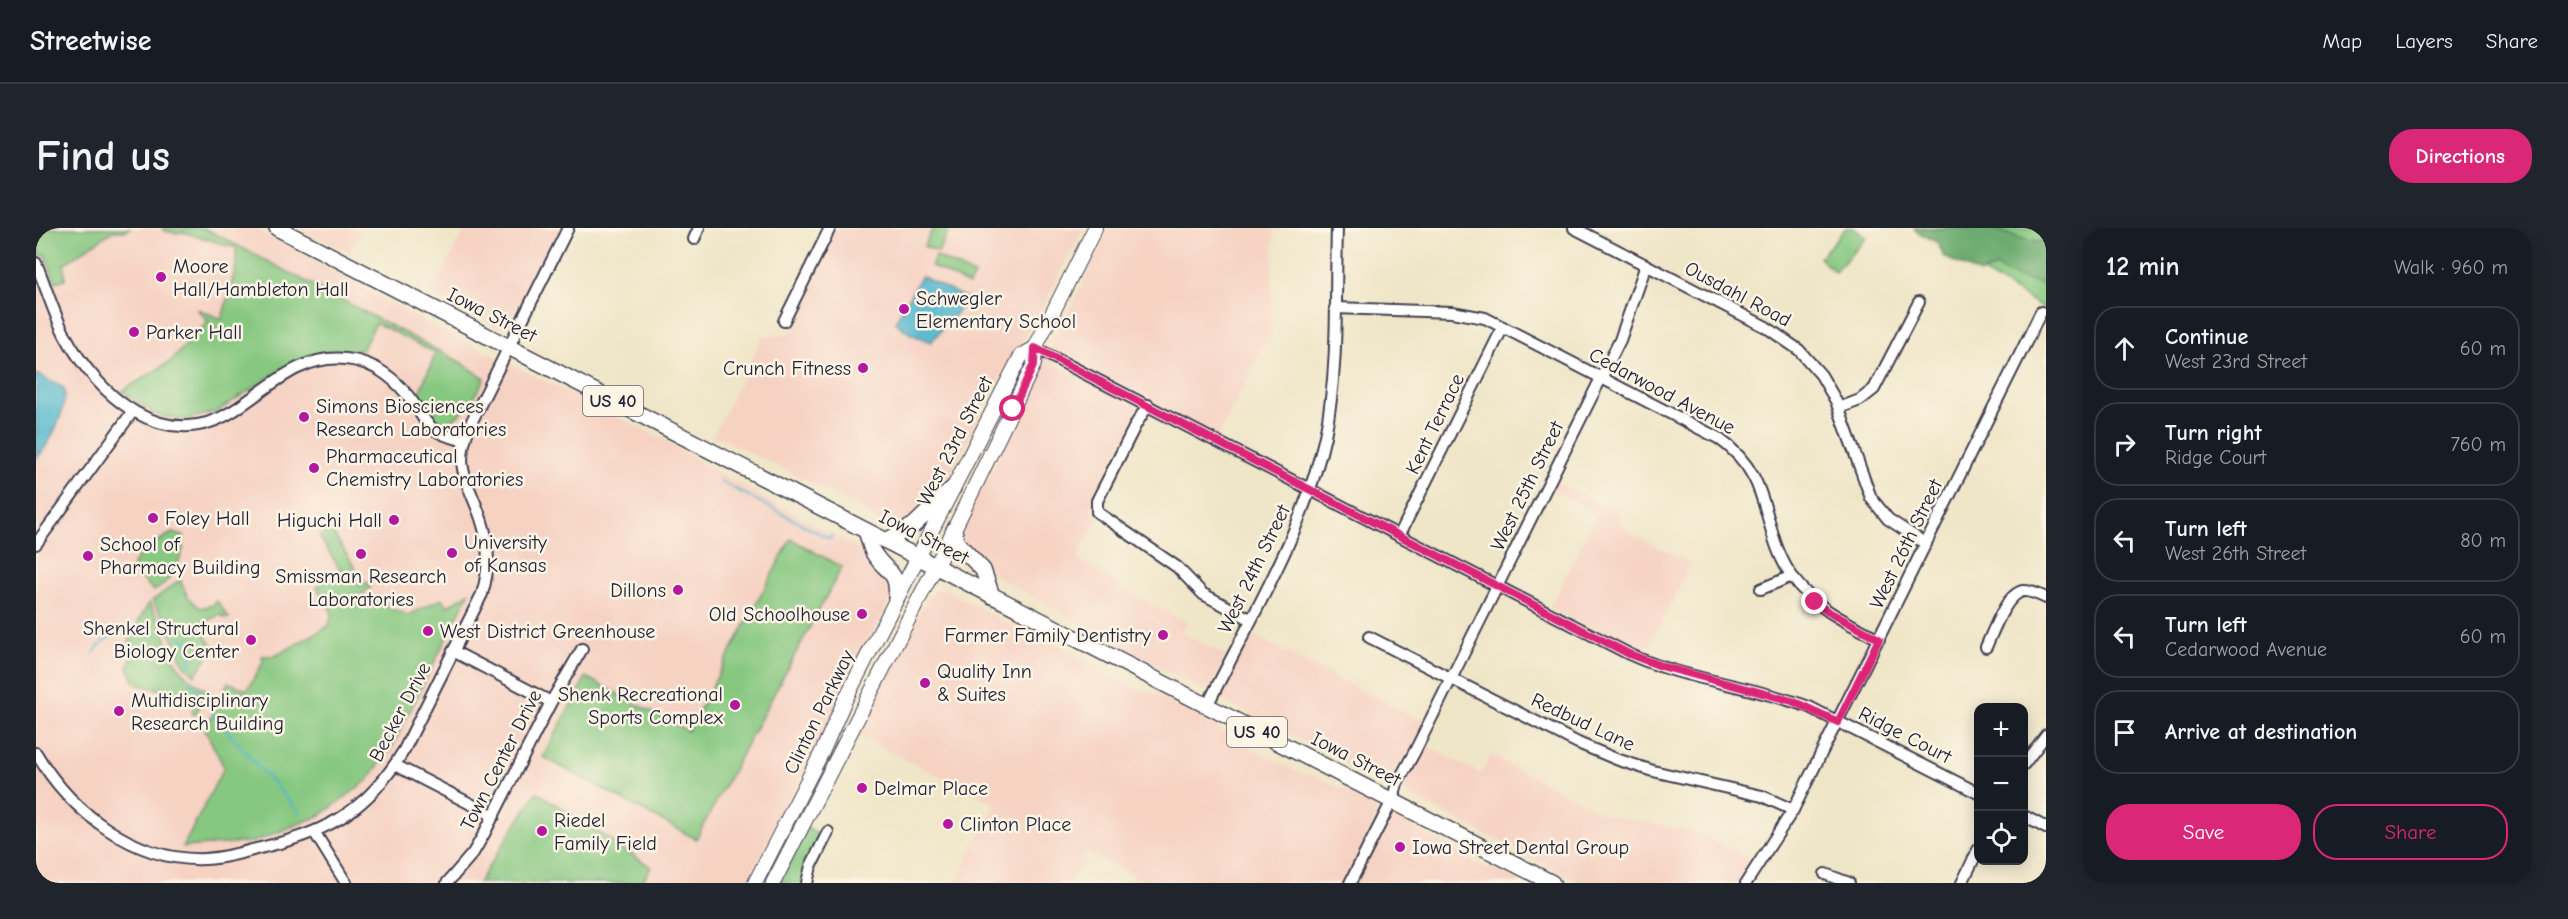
<!DOCTYPE html>
<meta charset="utf-8">
<style>
body{margin:0;font-family:"Comic Neue",sans-serif;background:#20242c;color:#f1f3f6}
.controls{position:absolute;right:18px;bottom:18px;display:grid;overflow:hidden;border-radius:12px;box-shadow:0 3px 15px #0003}
.controls button{width:54px;height:54px;display:grid;place-items:center;padding:0;border:0;border-bottom:2px solid #363941;background:#171b24;color:#f1f3f6;font:30px sans-serif}
.stop{position:absolute;width:18px;height:18px;margin:-14px;border:4px solid #db2777;border-radius:50%;background:#fff}
.stop.end{background:#db2777;border-color:#fff;box-shadow:0 2px 6px #0008}
.list{margin:0;padding:0;list-style:none}
h2{display:flex;justify-content:space-between;align-items:center;height:78px;margin:0;padding:0 24px;font-size:26px}
h2 small{font-size:20px;font-weight:400;color:#9ea1a6}
.list li{display:grid;grid-template-columns:39px 1fr auto;gap:18px;align-items:center;box-sizing:border-box;height:84px;margin:0 12px 12px;padding:0 12px;border:2px solid #363941;border-radius:24px}
.list b{display:block;font-size:22px;white-space:nowrap}
.list p{margin:0;font-size:20px;white-space:nowrap;color:#9ea1a6}
.list em{font-size:20px;font-style:normal;color:#9ea1a6}
.actions{display:flex;gap:12px;padding:18px 24px}
.actions a{flex:1;padding:14px 0;border:2px solid #db2777;border-radius:24px;text-align:center;font-size:21px;color:#db2777}
.actions .main{background:#db2777;color:#fff}
.icon{flex:none;width:33px;height:33px;fill:none;stroke:currentColor;stroke-width:2;stroke-linecap:round;stroke-linejoin:round}
.map{position:relative;flex:none;width:2010px;height:655px;overflow:hidden;border-radius:24px}
header{display:flex;align-items:center;gap:36px;box-sizing:border-box;height:84px;padding:0 30px;background:#171b24;border-bottom:2px solid #363941}
header strong{font-size:28px}
nav{display:flex;gap:33px;margin-inline-start:auto;font-size:21px}
.intro{display:flex;align-items:center;justify-content:space-between;box-sizing:border-box;height:144px;padding:0 36px}
h1{margin:0;font-size:42px}
.button{padding:15px 27px;border-radius:24px;background:#db2777;color:#fff;font-size:21px;font-weight:700}
main{display:flex;gap:36px;padding:0 36px}
aside{flex:1;background:#171b24;border-radius:24px;box-shadow:0 3px 15px #0003}
.map>svg:first-child{display:block}
.built{fill:#f6d2c3}
.green{fill:#87c881;stroke:#54755e;stroke-width:1.5}
.forest{fill:#6dac6f;stroke:#486755;stroke-width:1.5}
.water{fill:#4fb6cd;stroke:#386c84;stroke-width:1.5}
.lines{fill:none;stroke-linecap:round;stroke-linejoin:round}
.stream{stroke:#4fb6cd;stroke-width:2}
.minor-casing{stroke:#413f50;stroke-width:14}
.major-casing{stroke:#413f50;stroke-width:16}
.highway-casing{stroke:#413f50;stroke-width:18}
.minor{stroke:#fff;stroke-width:10}
.major{stroke:#fff;stroke-width:14}
.highway{stroke:#fff;stroke-width:15}
.route{stroke:#db2777;stroke-width:8}
.poi-dot{fill:#b5179e;stroke:#fcf5e5;stroke-width:2}
.labels{text-anchor:middle;dominant-baseline:central;stroke-width:5;stroke-linejoin:round;paint-order:stroke}
.shield{fill:#fcf5e5;stroke:#63616e;stroke-width:1.5}
.shield-label{font-size:18px;font-weight:bold;fill:#22223b}
.poi-label{font-size:20px;fill:#22223b;stroke:#fcf5e5;text-anchor:start}
.street-label{font-size:20px;fill:#22223b;stroke:#fcf5e5}
</style>
<header>
<strong>Streetwise</strong>
<nav><a>Map</a><a>Layers</a><a>Share</a></nav>
</header>
<div class="intro"><h1>Find us</h1><a class="button">Directions</a></div>
<main>
<div class="map">
<svg width="2010" height="655" viewBox="0 0 2010 655">
<rect width="100%" height="100%" fill="#fcf5e5"/>
<filter id="ink" filterUnits="userSpaceOnUse"><feTurbulence type="fractalNoise" baseFrequency=".0167" numOctaves="2"/><feDisplacementMap in="SourceGraphic" scale="12" xChannelSelector="R" yChannelSelector="G"/><feConvolveMatrix kernelMatrix="1 2 1 2 8 2 1 2 1" color-interpolation-filters="sRGB"/></filter>
<filter id="wash" filterUnits="userSpaceOnUse"><feTurbulence type="fractalNoise" baseFrequency=".008" numOctaves="4" result="noise"/><feDisplacementMap in="SourceGraphic" scale="24" xChannelSelector="R" yChannelSelector="G"/><feGaussianBlur stdDeviation="1.35" result="paint"/><feColorMatrix in="noise" values="0 0 0 0 0 0 0 0 0 0 0 0 0 0 0 0 0 1.4 0 .05"/><feComposite in="paint" operator="in"/></filter>
<g filter="url(#wash)">
<rect width="100%" height="100%" fill="#efe5c7"/>
<g class="built">
<path d="M0,0H220L387,93L632,214L674,240L836,328L858,362L785,513L711,655H0Z"/>
<path d="M261,0H327L314,25Z"/>
<path d="M430,0H527L511,32L469,99H458L394,67Z"/>
<path d="M799,0H1047L1000,93L957,161L909,258L900,271L863,300L844,293L818,277L683,209L676,210L727,108L751,107L760,99L761,90L758,83Z"/>
<path d="M1074,0H1238L1235,103L1182,208L1015,122L1018,108L1031,87Z"/>
<path d="M1011,131L1098,176L1103,182L1057,272L1056,283L1062,291L1041,331L1120,379L1151,394L1146,405L1191,428L1174,460L1165,461L1074,413L1040,392L960,348L930,322L925,300L980,196L994,156L1005,133Z"/>
<path d="M1519,253L1582,285L1588,302L1655,335L1609,427L1514,380L1561,285L1515,261Z"/>
<path d="M909,361L962,390L981,399H987L1036,424L1061,441L1101,462H1110L1140,477L1174,495L1207,516L1270,548L1278,547L1339,578L1340,589L1308,655H1112L1051,624L1035,655H919L959,576L818,506L863,417L876,401L893,369L899,363Z"/>
<path d="M1213,406L1389,494L1358,554L1349,555L1187,472L1184,463Z"/>
<path d="M1388,517L1445,546L1455,527L1571,587L1662,605L1718,633L1704,655H1545L1371,566L1368,561L1369,555Z"/>
<path d="M1360,590L1443,637L1464,643L1486,655H1320L1352,595Z"/>
</g>
<g class="green">
<path d="M0,0H94L89,3H77L28,36L29,51L19,54L9,26L4,28L0,18Z"/>
<path d="M126,0H168L424,134L449,150C439,170 425,193 402,197L382,167L400,125L340,95L326,122L288,124L248,140L180,184L147,192L121,187L86,163L134,134L172,93L161,81L186,91L200,39V20L147,4L139,5L128,3Z"/>
<path d="M897,0H914L902,24L888,18Z"/>
<path d="M1810,0H1818L1830,10L1799,44L1783,30Z"/>
<path d="M1898,0H2010V81L1924,32Z"/>
<path d="M900,28L938,47L933,57L895,38Z"/>
<path d="M295,302L320,341L315,346L323,358L331,354L335,359L327,365L331,373L342,368L353,380L372,387L406,371L412,378L433,365L357,517L332,552L285,587L217,614L147,619L188,539L169,502L192,454L211,462L227,434L226,428H239L293,398L296,385L281,359L305,343L283,308Z"/>
<path d="M136,305L148,308C149,327 136,354 118,363L96,341C102,319 119,316 136,305Z"/>
<path d="M755,311L806,339L660,611L507,529L550,449L652,503Z"/>
<path d="M144,352L152,369L164,380L177,377L181,373L193,390H188L184,386L162,399L135,389L128,390L116,373Z"/>
<path d="M113,375L124,393L134,424L142,438L151,449L173,464L158,488L156,483L159,476L146,465L135,468L126,462L100,456L92,440L97,426L92,419L98,401Z"/>
<path d="M130,395C143,395 153,403 165,402L178,419L159,447L147,435Z"/>
<path d="M501,564L615,639L605,655H442Z"/>
<path d="M771,600L785,607L766,655H743Z"/>
</g>
<path class="forest" d="M1878,0H1954L1994,13L2010,15V58C1993,50 1974,51 1961,39L1944,46L1908,29L1902,15L1880,3Z"/>
<g class="water">
<path d="M885,48L932,71L895,114L875,106L859,94Z"/>
<path d="M0,146L28,160C33,179 13,217 0,231Z"/>
</g>
<g class="lines">
<g class="stream">
<path d="M684,253L794,311L796,307"/>
<path d="M111,407L120,406"/>
<path d="M143,408C157,415 157,426 153,440"/>
<path d="M57,426C66,413 73,406 89,405"/>
<path d="M153,454L166,464"/>
<path d="M176,486L263,584"/>
</g>
</g>
</g>
<g filter="url(#ink)">
<g class="lines">
<defs>
<g id="minor">
<path d="M1538,0L1730,99L1763,122L1785,147L1800,173L1835,270L1852,291L1890,316"/>
<path d="M658,11L663,0"/>
<path d="M0,35C10,59 17,84 29,107C61,167 128,227 197,183C233,160 264,126 310,131C341,134 362,153 379,177C385,186 390,197 399,202C407,208 419,210 429,213"/>
<path d="M1299,80L1416,84L1449,90L1682,210C1741,251 1722,301 1757,350C1779,380 1810,394 1843,411"/>
<path d="M748,93L794,0"/>
<path d="M999,120L1593,426C1649,452 1714,457 1773,479L1942,565"/>
<path d="M1112,177L1100,196L1061,273V284L1141,339L1167,366L1214,391"/>
<path d="M1803,180L1824,172L1838,161L1883,74"/>
<path d="M1363,308L1467,99"/>
<path d="M0,316L97,183"/>
<path d="M1725,361L1756,348"/>
<path d="M1333,409L1542,515L1580,531L1617,543L1726,568L1757,582"/>
<path d="M1950,419C1957,404 1970,366 1987,363C1995,362 2003,367 2010,370"/>
<path d="M417,423L515,474"/>
<path d="M1171,478C1214,391 1268,304 1289,208C1303,141 1299,69 1301,0"/>
<path d="M0,525C35,584 99,634 169,631C191,630 211,623 232,618C295,603 334,579 368,522L446,366C453,343 454,320 447,297C435,255 414,243 435,195L532,0"/>
<path d="M1988,536L2010,507"/>
<path d="M359,537L458,588"/>
<path d="M1356,573L1361,556L1379,523L1584,112L1610,37"/>
<path d="M1988,588L2010,600"/>
<path d="M279,605L310,655"/>
<path d="M1789,646L1813,655"/>
<path d="M411,655L437,625L448,606L515,474L546,421"/>
<path d="M771,655L775,638L792,604"/>
<path d="M1314,655L1359,567"/>
<path d="M1710,655L1757,582L2005,84"/>
<path d="M1926,655L1942,622"/>
</g>
<g id="major">
<path d="M719,655L787,522L808,474L973,151L985,128L999,120"/>
<path d="M737,655L909,320L998,136L999,120L1059,0"/>
</g>
<g id="highway">
<path d="M241,0L1516,655"/>
<path d="M918,302L921,315L947,342L956,368"/>
<path d="M830,303C833,310 834,320 838,326C851,346 863,342 860,371"/>
<path d="M850,313L878,297L917,260"/>
</g>
</defs>
<use href="#minor" class="minor-casing"/>
<use href="#major" class="major-casing"/>
<use href="#highway" class="highway-casing"/>
<use href="#minor" class="minor"/>
<use href="#major" class="major"/>
<use href="#highway" class="highway"/>
</g>
</g>
<g class="lines" filter="url(#ink)">
<path class="route" d="M977,181L998,136L999,120L1593,426L1625,438L1756,473L1802,494L1843,411L1791,383L1779,374"/>
</g>
<g class="poi-dot">
<circle cx="125" cy="49" r="6"/>
<circle cx="868" cy="81" r="6"/>
<circle cx="98" cy="104" r="6"/>
<circle cx="827" cy="140" r="6"/>
<circle cx="268" cy="189" r="6"/>
<circle cx="278" cy="240" r="6"/>
<circle cx="117" cy="290" r="6"/>
<circle cx="358" cy="292" r="6"/>
<circle cx="416" cy="325" r="6"/>
<circle cx="325" cy="326" r="6"/>
<circle cx="52" cy="328" r="6"/>
<circle cx="642" cy="362" r="6"/>
<circle cx="826" cy="386" r="6"/>
<circle cx="392" cy="403" r="6"/>
<circle cx="1127" cy="407" r="6"/>
<circle cx="215" cy="412" r="6"/>
<circle cx="889" cy="455" r="6"/>
<circle cx="699" cy="477" r="6"/>
<circle cx="83" cy="483" r="6"/>
<circle cx="826" cy="560" r="6"/>
<circle cx="912" cy="596" r="6"/>
<circle cx="506" cy="603" r="6"/>
<circle cx="1364" cy="619" r="6"/>
</g>
<g class="labels">
<g class="shield">
<rect x="547" y="158" width="60" height="30" rx="4.5"/>
<rect x="1191" y="489" width="60" height="30" rx="4.5"/>
</g>
<g class="shield-label">
<text x="577" y="173">US 40</text>
<text x="1221" y="504">US 40</text>
</g>
<g class="poi-label">
<text x="137" y="38">Moore<tspan x="137" dy="23">Hall/Hambleton Hall</tspan></text>
<text x="880" y="70">Schwegler<tspan x="880" dy="23">Elementary School</tspan></text>
<text x="110" y="104">Parker Hall</text>
<text x="815" y="140" text-anchor="end">Crunch Fitness</text>
<text x="280" y="178">Simons Biosciences<tspan x="280" dy="23">Research Laboratories</tspan></text>
<text x="290" y="228">Pharmaceutical<tspan x="290" dy="23">Chemistry Laboratories</tspan></text>
<text x="129" y="290">Foley Hall</text>
<text x="346" y="292" text-anchor="end">Higuchi Hall</text>
<text x="428" y="314">University<tspan x="428" dy="23">of Kansas</tspan></text>
<text x="64" y="316">School of<tspan x="64" dy="23">Pharmacy Building</tspan></text>
<text x="325" y="348" text-anchor="middle">Smissman Research<tspan x="325" dy="23">Laboratories</tspan></text>
<text x="630" y="362" text-anchor="end">Dillons</text>
<text x="814" y="386" text-anchor="end">Old Schoolhouse</text>
<text x="203" y="400" text-anchor="end">Shenkel Structural<tspan x="203" dy="23">Biology Center</tspan></text>
<text x="404" y="403">West District Greenhouse</text>
<text x="1115" y="407" text-anchor="end">Farmer Family Dentistry</text>
<text x="901" y="443">Quality Inn<tspan x="901" dy="23">&amp; Suites</tspan></text>
<text x="687" y="466" text-anchor="end">Shenk Recreational<tspan x="687" dy="23">Sports Complex</tspan></text>
<text x="95" y="472">Multidisciplinary<tspan x="95" dy="23">Research Building</tspan></text>
<text x="838" y="560">Delmar Place</text>
<text x="518" y="592">Riedel<tspan x="518" dy="23">Family Field</tspan></text>
<text x="924" y="596">Clinton Place</text>
<text x="1376" y="619">Iowa Street Dental Group</text>
</g>
<g class="street-label">
<text transform="translate(1702 66) rotate(28)">Ousdahl Road</text>
<text transform="translate(456 87) rotate(27)">Iowa Street</text>
<text transform="translate(1626 163) rotate(28)">Cedarwood Avenue</text>
<text transform="translate(1399 196) rotate(-64)">Kent Terrace</text>
<text transform="translate(919 213) rotate(-63)">West 23rd Street</text>
<text transform="translate(1491 258) rotate(-64)">West 25th Street</text>
<text transform="translate(888 309) rotate(27)">Iowa Street</text>
<text transform="translate(1870 316) rotate(-64)">West 26th Street</text>
<text transform="translate(1218 341) rotate(-64)">West 24th Street</text>
<text transform="translate(364 484) rotate(-62)">Becker Drive</text>
<text transform="translate(783 484) rotate(-64)">Clinton Parkway</text>
<text transform="translate(1547 494) rotate(25)">Redbud Lane</text>
<text transform="translate(1869 507) rotate(27)">Ridge Court</text>
<text transform="translate(1320 531) rotate(27)">Iowa Street</text>
<text transform="translate(465 532) rotate(-63)">Town Center Drive</text>
</g>
</g>
</svg>
<div class="controls">
<button>+</button>
<button>−</button>
<button><svg class="icon" aria-label="locate" viewBox="0 0 24 24"><circle cx="12" cy="12" r="6"/><path d="M12 2v4M12 18v4M2 12h4M18 12h4"/></svg></button>
</div>
<div class="stop" style="left:977px;top:181px"></div>
<div class="stop end" style="left:1779px;top:374px"></div>
</div>
<aside>
<h2>12 min<small>Walk · 960 m</small></h2>
<ul class="list">
<li><svg class="icon" aria-label="ahead" viewBox="0 0 24 24"><path d="M12 20V5M6 11l6-6 6 6"/></svg><div><b>Continue</b><p>West 23rd Street</p></div><em>60 m</em></li>
<li><svg class="icon" aria-label="right" viewBox="0 0 24 24"><path d="M7 20v-9h11M14 6l5 5-5 5"/></svg><div><b>Turn right</b><p>Ridge Court</p></div><em>760 m</em></li>
<li><svg class="icon" aria-label="left" viewBox="0 0 24 24"><path d="M17 20v-9H6M10 6l-5 5 5 5"/></svg><div><b>Turn left</b><p>West 26th Street</p></div><em>80 m</em></li>
<li><svg class="icon" aria-label="left" viewBox="0 0 24 24"><path d="M17 20v-9H6M10 6l-5 5 5 5"/></svg><div><b>Turn left</b><p>Cedarwood Avenue</p></div><em>60 m</em></li>
<li><svg class="icon" aria-label="arrive" viewBox="0 0 24 24"><path d="M6 21V4h12l-3 4 3 4H6"/></svg><div><b>Arrive at destination</b></div></li>
</ul>
<div class="actions"><a class="main">Save</a><a>Share</a></div>
</aside>
</main>
